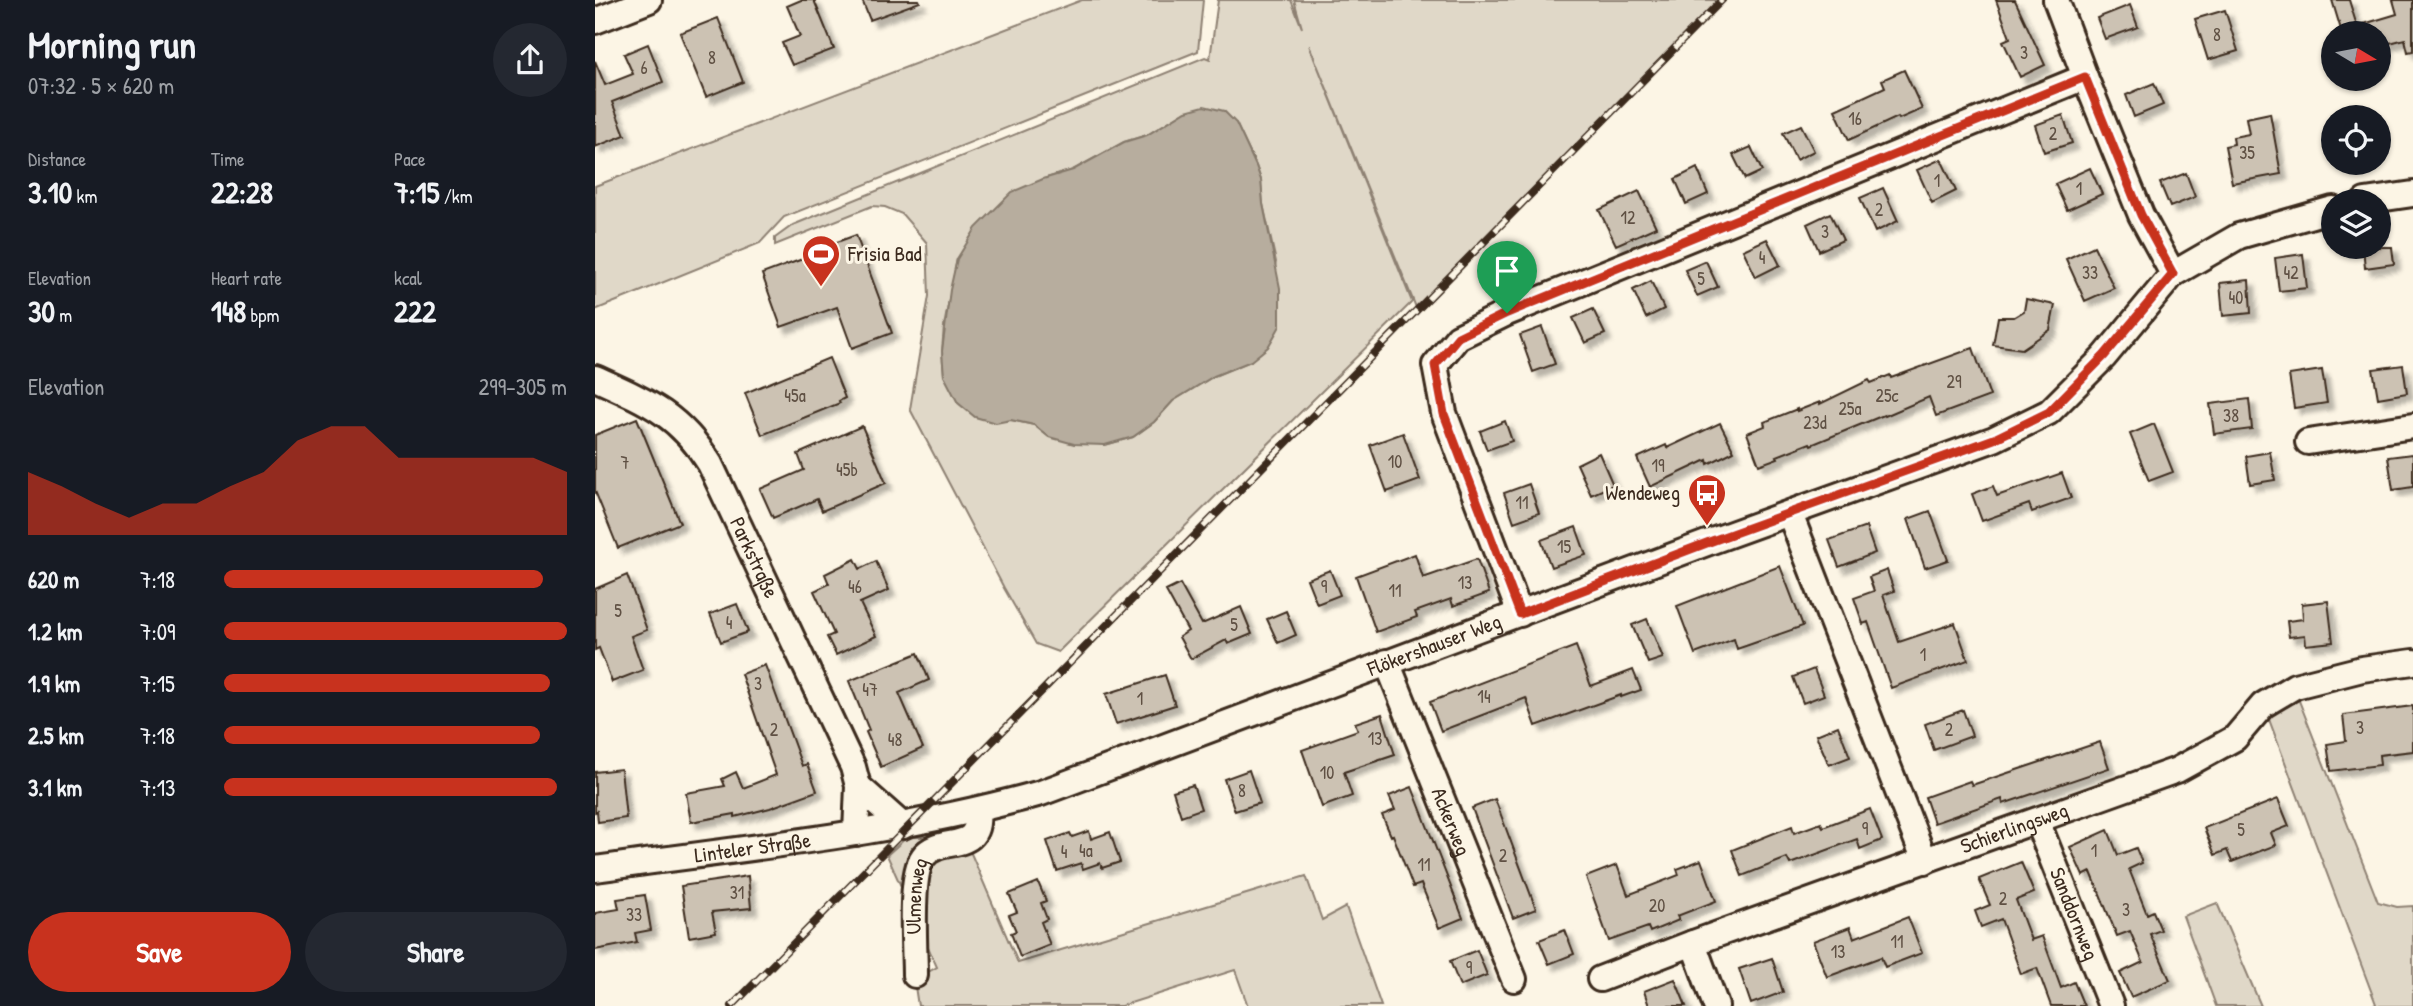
<!DOCTYPE html>
<html lang="en">
<head>
<meta charset="utf-8">
<style>
	body { margin:0; font-family:"Patrick Hand",sans-serif; background:#242831; color:#f1f3f6; height:100vh; display:flex; flex-direction:column; font-size:26px; white-space:nowrap }
	* { box-sizing:border-box; margin:0 }
	p { font-size:23px; color:#9ea1a6 }
	.icon { flex:none; width:38px; height:38px; fill:none; stroke:currentColor; stroke-width:2; stroke-linecap:round; stroke-linejoin:round }
	.map { position:relative; flex:1; overflow:hidden }
	.drawer { display:flex; flex-direction:column; background:#171b24; width:595px }
	.drawer>* { flex:none }
	.needle { width:46px; rotate:100deg }
	.buttons { position:absolute; left:1726px; top:21px; display:grid; gap:14px }
	.buttons a { display:grid; place-items:center; width:70px; height:70px; border-radius:50%; background:#171b24; box-shadow:0 2px 5px #0004; font-size:35px }
	.pin { position:absolute; display:grid; place-items:center; width:60px; height:60px; color:#fff; margin:-72px -30px; border-radius:50% 50% 50% 0; rotate:-45deg; box-shadow:0 0 7px #0007 }
	.pin .icon { rotate:45deg }
	.round { display:grid; place-items:center; flex:none; width:74px; height:74px; border-radius:37px; background:#242831 }
	.head { display:flex; align-items:center; justify-content:space-between; height:119px; padding:0 28px }
	h1 { font-size:38px; font-weight:700; line-height:52px }
	.stats { display:grid; grid-template-columns:repeat(3,1fr); gap:10px; height:119px; padding:7px 28px }
	.stats div { display:grid; align-content:center }
	.stats b { font-size:30px; font-weight:700 }
	.stats small { font-size:19px; font-weight:400 }
	.stats p { font-size:19px }
	.chart { height:196px; padding:14px 28px }
	.chart p { display:flex; justify-content:space-between }
	.chart svg { width:100%; height:126px; margin-top:7px; fill:#c8321e; opacity:.7 }
	.action { display:flex; gap:14px; margin-top:auto; padding:14px 28px }
	.action a { flex:1; height:80px; border-radius:42px; background:#c8321e; color:#fff; font-size:28px; font-weight:700; line-height:80px; text-align:center }
	.action a+a { background:#242831; color:#f1f3f6 }
	ul { padding:0 28px; list-style:none; font-size:23px }
	li { display:grid; grid-template-columns:112px 84px 1fr; align-items:center; height:52px }
	li i { height:18px; border-radius:9px; background:#c8321e }
	main { display:flex; flex:1; min-height:0 }
	.map>svg:first-child { display:block }
</style>
</head>
<body>
<main>
<section class="drawer">
<div class="head"><div><h1>Morning run</h1><p>07:32 · 5 × 620 m</p></div><a class="round"><svg class="icon" aria-label="share" viewBox="0 0 24 24"><path d="M12 15V3M7 8l5-5 5 5M5 13v7h14v-7"/></svg></a></div>
<div class="stats">
<div><p>Distance</p><b>3.10<small> km</small></b></div>
<div><p>Time</p><b>22:28</b></div>
<div><p>Pace</p><b>7:15<small> /km</small></b></div>
</div>
<div class="stats">
<div><p>Elevation</p><b>30<small> m</small></b></div>
<div><p>Heart rate</p><b>148<small> bpm</small></b></div>
<div><p>kcal</p><b>222</b></div>
</div>
<div class="chart"><p><span>Elevation</span>299–305 m</p>
<svg viewBox="0 0 160 44" preserveAspectRatio="none"><path d="M0 44V22L10 27L20 33L30 38L40 33L50 33L60 27L70 22L80 11L90 6L100 6L110 17L120 17L130 17L140 17L150 17L160 22V44z"/></svg>
</div>
<ul>
<li><b>620 m</b>7:18<i style="width:93%"></i></li>
<li><b>1.2 km</b>7:09<i style="width:100%"></i></li>
<li><b>1.9 km</b>7:15<i style="width:95%"></i></li>
<li><b>2.5 km</b>7:18<i style="width:92%"></i></li>
<li><b>3.1 km</b>7:13<i style="width:97%"></i></li>
</ul>
<div class="action"><a>Save</a><a>Share</a></div>
</section>
<div class="map">
<svg width="1818" height="1006" viewBox="0 0 1818 1006">
	<defs>
		<filter id="shadow"><feDropShadow dx="6" dy="6" stdDeviation="2" flood-color="#0004"/></filter>
	</defs>
	<rect width="100%" height="100%" fill="#fcf5e5"/>
	<filter id="ink" filterUnits="userSpaceOnUse"><feTurbulence type="fractalNoise" baseFrequency=".0143" numOctaves="2"/><feDisplacementMap in="SourceGraphic" scale="14" xChannelSelector="R" yChannelSelector="G"/><feConvolveMatrix kernelMatrix="1 2 1 2 8 2 1 2 1" color-interpolation-filters="sRGB"/></filter>
	<g filter="url(#ink)">
		<!-- green -->
		<path fill="#e0d8c8" stroke="#8e8173" stroke-width="2" fill-rule="evenodd" d="M487 0H608L603 51 189 217 165 243 0 310V186Z
			M623 0H696L707 28 699 0H1127L822 310 714 45 817 302 463 652 441 644 409 588 315 409 334 296 332 243 307 214 290 207 277 206 180 245V238L198 225 610 57 615 59ZM591 111 641 123 661 166 666 180 668 204 681 262 656 361 619 376 578 401 559 422 538 437 510 445 454 437 439 425 416 420 349 376 347 351 349 326 362 259 448 179 478 170 529 142 552 135Z
			M1701 693 1783 902 1802 907 1818 906V1006H1778L1781 1004 1672 714Z
			M312 837H369L423 963 711 876 727 920 751 907 786 1006H653L640 970 526 1006H323L319 980 342 967 292 855Z
			M1622 903 1666 1006H1621L1588 916Z"/>
		<!-- water -->
		<path fill="#b7ad9e" stroke="#85796b" stroke-width="2" d="M609 106 629 111 641 123 661 166 666 180 668 204 685 288V326L673 347 656 361 619 376 578 401 559 422 538 437 510 445 479 444 454 437 439 425 416 420 401 423 380 417 363 403 349 376 347 351 355 290 362 259 381 228 417 192 448 179 478 170 529 142 552 135 591 111Z"/>
		<!-- building -->
		<path fill="#ccc2b3" stroke="#3b2a1e" stroke-width="2" filter="url(#shadow)" d="M206 0H219L239 49 197 65 187 43 205 36 192 6Z
			M267 0H324L325 2 275 20Z
			M1401 0H1420L1450 65 1425 77 1408 41 1415 38Z
			M1737 0H1754L1762 26 1802 14 1798 0H1818V51L1813 52 1810 39 1791 44 1788 33H1747Z
			M1535 5 1543 27 1510 39 1502 18Z
			M1630 10 1643 51 1613 60 1600 19Z
			M123 18 148 82 111 97 85 33Z
			M53 44 68 82 17 102 30 135 0 147V61L10 85 38 74 29 54Z
			M1309 70 1327 109 1304 119 1303 117 1254 140 1240 110 1290 87 1287 80Z
			M1559 83 1568 105 1539 117 1531 95Z
			M1675 113 1686 174 1637 183 1630 146 1639 144 1638 137 1654 134 1651 118Z
			M1468 115 1477 143 1449 152 1440 125Z
			M1206 125 1219 151 1201 160 1188 133Z
			M1156 147 1167 171 1150 179 1138 155Z
			M1346 159 1361 191 1337 203 1322 170Z
			M1102 168 1113 194 1091 204 1080 179Z
			M1495 168 1507 194 1472 210 1460 184Z
			M1591 173 1600 197 1575 207 1565 183Z
			M1288 188 1303 221 1280 232 1265 198Z
			M1044 191 1061 227 1021 245 1004 210Z
			M1235 213 1248 240 1224 251 1212 224Z
			M261 235 297 333 257 348 242 307 186 327 167 274 221 254 220 250Z
			M1172 239 1185 265 1161 277 1148 250Z
			M1499 246 1519 288 1490 301 1471 259Z
			M1768 247H1797L1799 264 1770 268Z
			M1708 254 1712 288 1684 291 1680 258Z
			M1111 261 1123 287 1102 296 1090 270Z
			M1654 280 1656 313 1628 316 1625 283Z
			M1056 281 1069 309 1051 318 1038 290Z
			M1431 299 1460 305 1455 330 1427 349 1398 345 1403 317H1419L1429 311Z
			M998 309 1010 334 990 343 978 318Z
			M947 327 960 364 938 372 925 335Z
			M1378 348 1395 396 1341 416 1334 397 1290 416 1289 415 1216 445 1215 443 1182 456 1183 458 1164 465 1152 433 1170 426 1169 422 1202 409V411L1225 402V404L1274 380 1276 383 1295 375 1296 378Z
			M234 358 250 398 244 401 245 403 167 435 150 393Z
			M1808 365 1812 393 1783 398 1778 369Z
			M1727 370 1732 403 1699 408 1694 375Z
			M1654 399 1657 429 1619 434 1615 404Z
			M42 418 85 523 23 548 0 491V435Z
			M910 421 917 441 892 450 885 431Z
			M1125 423 1139 451 1113 464 1112 460 1055 487 1042 458 1071 445 1072 448Z
			M1559 424 1578 472 1554 481 1535 434Z
			M267 426 291 483 227 511 222 499 178 518 165 489 209 470 203 454Z
			M808 433 825 480 792 492 775 445Z
			M1675 452 1680 480 1655 484 1651 456Z
			M1004 453 1018 485 996 495 982 464Z
			M1818 454V487L1798 490 1793 457Z
			M1467 473 1476 498 1437 512 1434 504 1387 521 1377 494 1398 486 1402 496Z
			M934 484 944 513 919 522 909 493Z
			M1335 511 1353 560 1330 568 1313 519Z
			M981 527 991 555 956 567 946 540Z
			M1271 527 1280 553 1244 567 1234 540Z
			M820 554 828 578 882 559 894 593 858 606 856 599 820 612 822 617 781 632 761 576Z
			M260 559 265 569 281 561 294 590 265 603 281 636 241 655 232 637 239 634 219 591 234 584 230 574Z
			M1185 566 1208 626 1142 649 1139 639 1100 654 1082 606Z
			M735 570 745 595 722 604 712 579Z
			M1292 570 1299 591 1288 595 1304 642 1360 623 1373 660 1296 688 1273 622 1268 624 1259 598 1279 591 1274 577Z
			M32 575 52 630 36 636 48 670 17 682 4 648 0 650V589Z
			M585 584 607 624 646 607 657 634 633 644 631 640 596 659 584 637 593 631 571 591Z
			M1733 601 1738 642 1711 645 1710 635 1694 637 1692 621 1708 619 1707 604Z
			M142 604 153 632 126 642 115 614Z
			M691 611 701 635 683 643 672 619Z
			M1052 619 1068 658 1053 663 1037 625Z
			M981 646 996 686 1038 670 1046 690 1026 697V695L941 726 931 698 846 731 835 702Z
			M323 653 334 680 304 693 328 748 286 767 271 732 274 730 254 681Z
			M170 665 207 766 212 764 222 791 175 808 140 817V814L96 822 91 793 130 786 127 779 141 772 148 788 181 775 146 674Z
			M1219 669 1229 695 1208 703 1198 677Z
			M570 675 580 705 521 724 511 694Z
			M1818 706V751L1784 755 1785 765 1736 771 1732 744 1751 741 1748 715Z
			M1368 710 1377 736 1339 750 1330 724Z
			M787 714 800 755 749 772 757 796 727 807 707 750 763 730 760 723Z
			M1243 726 1255 757 1234 765 1221 735Z
			M1505 742 1514 768 1408 804 1407 799 1339 823 1330 797 1375 781 1377 785Z
			M26 769 31 818 3 822 2 811 0 812V772Z
			M654 770 665 803 640 811 629 779Z
			M598 785 606 809 586 816 578 791Z
			M817 787 868 918 844 928 826 884 818 887 798 835 796 836 787 815 800 810 794 796Z
			M900 799 941 909 918 918 877 808Z
			M1683 799 1694 826 1676 833 1681 845 1637 862 1632 850 1620 855 1609 828Z
			M1275 809 1287 840 1265 849 1262 839 1195 864 1192 858 1147 876 1137 850 1197 826 1199 833 1226 823 1228 827Z
			M1513 830 1523 855 1541 848 1547 863 1534 869 1552 914 1558 911 1566 930 1555 934 1575 980 1536 997 1525 973 1548 962 1535 931 1522 936 1496 872 1488 876 1475 847Z
			M494 831 496 839 515 832 525 862 507 868 505 863 488 869 486 863 462 871 452 841 475 833 477 837Z
			M1106 860 1121 901 1082 916 1084 920 1055 932 1053 927 1014 941 991 877 1022 865 1033 895 1084 875 1082 869Z
			M1426 862 1439 893 1421 900 1436 940 1447 936 1466 988 1479 982 1489 1006H1456L1442 968 1426 974 1406 919 1386 927 1380 911 1395 905 1384 879Z
			M153 876 156 908 117 912 121 932 94 937 86 886Z
			M443 882 451 901 446 903 452 919 446 922 455 945 425 957 416 933 421 931 414 915 422 912 414 894Z
			M50 895 56 930 40 933 42 942 0 950V913L24 909 22 899Z
			M1313 917 1327 953 1290 967 1286 957 1232 977 1218 941 1255 927 1259 938Z
			M970 930 979 954 954 964 944 940Z
			M882 950 892 975 865 986 855 961Z
			M1177 958 1188 992 1156 1004 1144 969Z
			M1080 979 1091 1006H1054L1049 991Z"/>
		<g fill="none" stroke-linecap="round" stroke-linejoin="round">
			<defs>
				<g id="minor">
					<path d="M1461 0 1490 77 1546 215 1578 274"/>
					<path d="M0 21 54 0"/>
					<path d="M1770 201 1818 194"/>
					<path id="s1" d="M0 378C51 401 84 414 115 464L258 767 263 786 261 833"/>
					<path d="M1713 442 1818 426"/>
					<path d="M1195 514 1330 861"/>
					<path d="M925 614 849 413 840 365 863 337 912 313 1490 77"/>
					<path id="s2" d="M792 662 919 979"/>
					<path d="M263 786 308 826"/>
					<path id="s3" d="M1442 821 1516 1006"/>
					<path id="s4" d="M0 869C149 848 301 834 446 793L1117 541 1399 439 1454 412 1509 357 1578 274 1644 236 1738 209"/>
					<path d="M1098 943 1121 1006"/>
					<path id="s5" d="M320 975C320 949 314 876 328 857 345 834 387 856 382 811"/>
					<path id="s6" d="M1005 979 1098 943 1582 770 1640 738 1668 705 1700 686 1767 669 1818 662"/>
				</g>
			</defs>
			<!-- minor casing -->
			<use href="#minor" stroke="#3b2a1e" stroke-width="30"/>
			<!-- minor -->
			<use href="#minor" stroke="#fcf5e5" stroke-width="24"/>
			<defs>
				<path id="rail" d="M137 1006 1127 0"/>
			</defs>
			<!-- rail casing -->
			<use href="#rail" stroke="#3b2a1e" stroke-width="8"/>
			<!-- rail -->
			<use href="#rail" stroke="#fcf5e5" stroke-width="5" stroke-dasharray="16" stroke-linecap="butt"/>
		</g>
	</g>
	<g fill="none" stroke-linecap="round" stroke-linejoin="round" filter="url(#ink)">
		<defs>
			<path id="route" d="M1490 77 1546 215 1578 274 1509 356 1454 412 1399 439 1117 541 925 614 849 414 840 365 863 337 912 313Z"/>
		</defs>
		<!-- route casing -->
		<use href="#route" stroke="#fff" stroke-width="14"/>
		<!-- route -->
		<use href="#route" stroke="#c8321e" stroke-width="9"/>
	</g>
	<!-- icons -->
	<defs>
		<symbol id="stadium-pin" viewBox="-11 -11 22 30"><path d="M0 17L-7.5 6A9.5 9.5 0 1 1 7.5 6Z" fill="#c8321e" stroke="#fcf5e5"/><path d="M0-5a6.5 5 0 1 0 0 10a6.5 5 0 1 0 0-10ZM-3.5-1.8h7v3.6h-7Z" fill="#fff"/></symbol>
		<symbol id="bus-pin" viewBox="-11 -11 22 30"><path d="M0 17L-7.5 6A9.5 9.5 0 1 1 7.5 6Z" fill="#c8321e" stroke="#fcf5e5"/><path d="M-5-6H5V4H4V6H2V4H-2V6H-4V4H-5ZM-3.5-4V0h7V-4ZM-3.5 1.2v1.5H-2V1.2ZM2 1.2v1.5H3.5V1.2Z" fill="#fff"/></symbol>
	</defs>
	<g fill-rule="evenodd">
		<use href="#stadium-pin" x="204" y="232" width="44" height="60"/>
		<use href="#bus-pin" x="1090" y="471" width="44" height="60"/>
	</g>
	<g text-anchor="middle" stroke-width="6" stroke-linejoin="round" paint-order="stroke">
		<!-- number labels -->
		<g font-size="18" fill="#5f5043">
			<text x="1622" y="41">8</text>
			<text x="1429" y="59">3</text>
			<text x="117" y="64">8</text>
			<text x="49" y="74">6</text>
			<text x="1260" y="125">16</text>
			<text x="1458" y="140">2</text>
			<text x="1652" y="159">35</text>
			<text x="1342" y="187">1</text>
			<text x="1484" y="195">1</text>
			<text x="1284" y="216">2</text>
			<text x="1033" y="224">12</text>
			<text x="1230" y="238">3</text>
			<text x="1167" y="264">4</text>
			<text x="1495" y="279">33</text>
			<text x="1696" y="279">42</text>
			<text x="1106" y="285">5</text>
			<text x="1641" y="304">40</text>
			<text x="1359" y="388">29</text>
			<text x="200" y="402">45a</text>
			<text x="1292" y="402">25c</text>
			<text x="1255" y="415">25a</text>
			<text x="1636" y="422">38</text>
			<text x="1220" y="429">23d</text>
			<text x="800" y="468">10</text>
			<text x="30" y="469">7</text>
			<text x="1063" y="472">19</text>
			<text x="252" y="476">45b</text>
			<text x="927" y="509">11</text>
			<text x="969" y="553">15</text>
			<text x="870" y="589">13</text>
			<text x="260" y="593">46</text>
			<text x="729" y="593">9</text>
			<text x="800" y="597">11</text>
			<text x="23" y="617">5</text>
			<text x="134" y="629">4</text>
			<text x="639" y="631">5</text>
			<text x="1328" y="661">1</text>
			<text x="163" y="690">3</text>
			<text x="275" y="696">47</text>
			<text x="889" y="703">14</text>
			<text x="545" y="705">1</text>
			<text x="1765" y="734">3</text>
			<text x="179" y="736">2</text>
			<text x="1354" y="736">2</text>
			<text x="780" y="745">13</text>
			<text x="300" y="746">48</text>
			<text x="732" y="779">10</text>
			<text x="647" y="797">8</text>
			<text x="1270" y="835">9</text>
			<text x="1646" y="836">5</text>
			<text x="491" y="857">4a</text>
			<text x="1499" y="857">1</text>
			<text x="469" y="858">4</text>
			<text x="908" y="862">2</text>
			<text x="829" y="871">11</text>
			<text x="142" y="899">31</text>
			<text x="1408" y="905">2</text>
			<text x="1062" y="912">20</text>
			<text x="1531" y="916">3</text>
			<text x="39" y="921">33</text>
			<text x="1302" y="948">11</text>
			<text x="1243" y="958">13</text>
			<text x="874" y="974">9</text>
		</g>
		<!-- poi labels -->
		<g font-size="21" fill="#3b2a1e" stroke="#fcf5e5" text-anchor="start">
			<text x="253" y="261">Frisia Bad</text>
			<text x="1085" y="500" text-anchor="end">Wendeweg</text>
		</g>
		<!-- street labels -->
		<g font-size="21" fill="#3b2a1e" stroke="#fcf5e5">
			<text dy="7" stroke="none"><textPath href="#s1" startOffset="250">Parkstraße</textPath></text>
			<text dy="7" stroke="none"><textPath href="#s4" startOffset="873">Flökershauser Weg</textPath></text>
			<text dy="7" stroke="none"><textPath href="#s2" startOffset="172">Ackerweg</textPath></text>
			<text dy="7" stroke="none"><textPath href="#s6" startOffset="441">Schierlingsweg</textPath></text>
			<text dy="7" stroke="none"><textPath href="#s4" startOffset="159">Linteler Straße</textPath></text>
			<text dy="7" stroke="none"><textPath href="#s5" startOffset="79">Ulmenweg</textPath></text>
			<text dy="7" stroke="none"><textPath href="#s3" startOffset="100">Sanddornweg</textPath></text>
		</g>
	</g>
</svg>
<div class="buttons">
<a><svg class="needle" viewBox="-14 -14 28 28"><path d="M0-13l5 13h-10z" fill="#e53935"/><path d="M0 13l5-13h-10z" fill="#9ea1a6"/></svg></a>
<a><svg class="icon" aria-label="locate" viewBox="0 0 24 24"><circle cx="12" cy="12" r="6"/><path d="M12 2v4M12 18v4M2 12h4M18 12h4"/></svg></a>
<a><svg class="icon" aria-label="layers" viewBox="0 0 24 24"><path d="M12 4l9 5-9 5-9-5zM3 14l9 5 9-5"/></svg></a>
</div>
<div class="pin" style="left:912px;top:313px;background:#1e9e55"><svg class="icon" aria-label="arrive" viewBox="0 0 24 24"><path d="M6 21V4h12l-3 4 3 4H6"/></svg></div>
</div>
</main>
</body>
</html>
